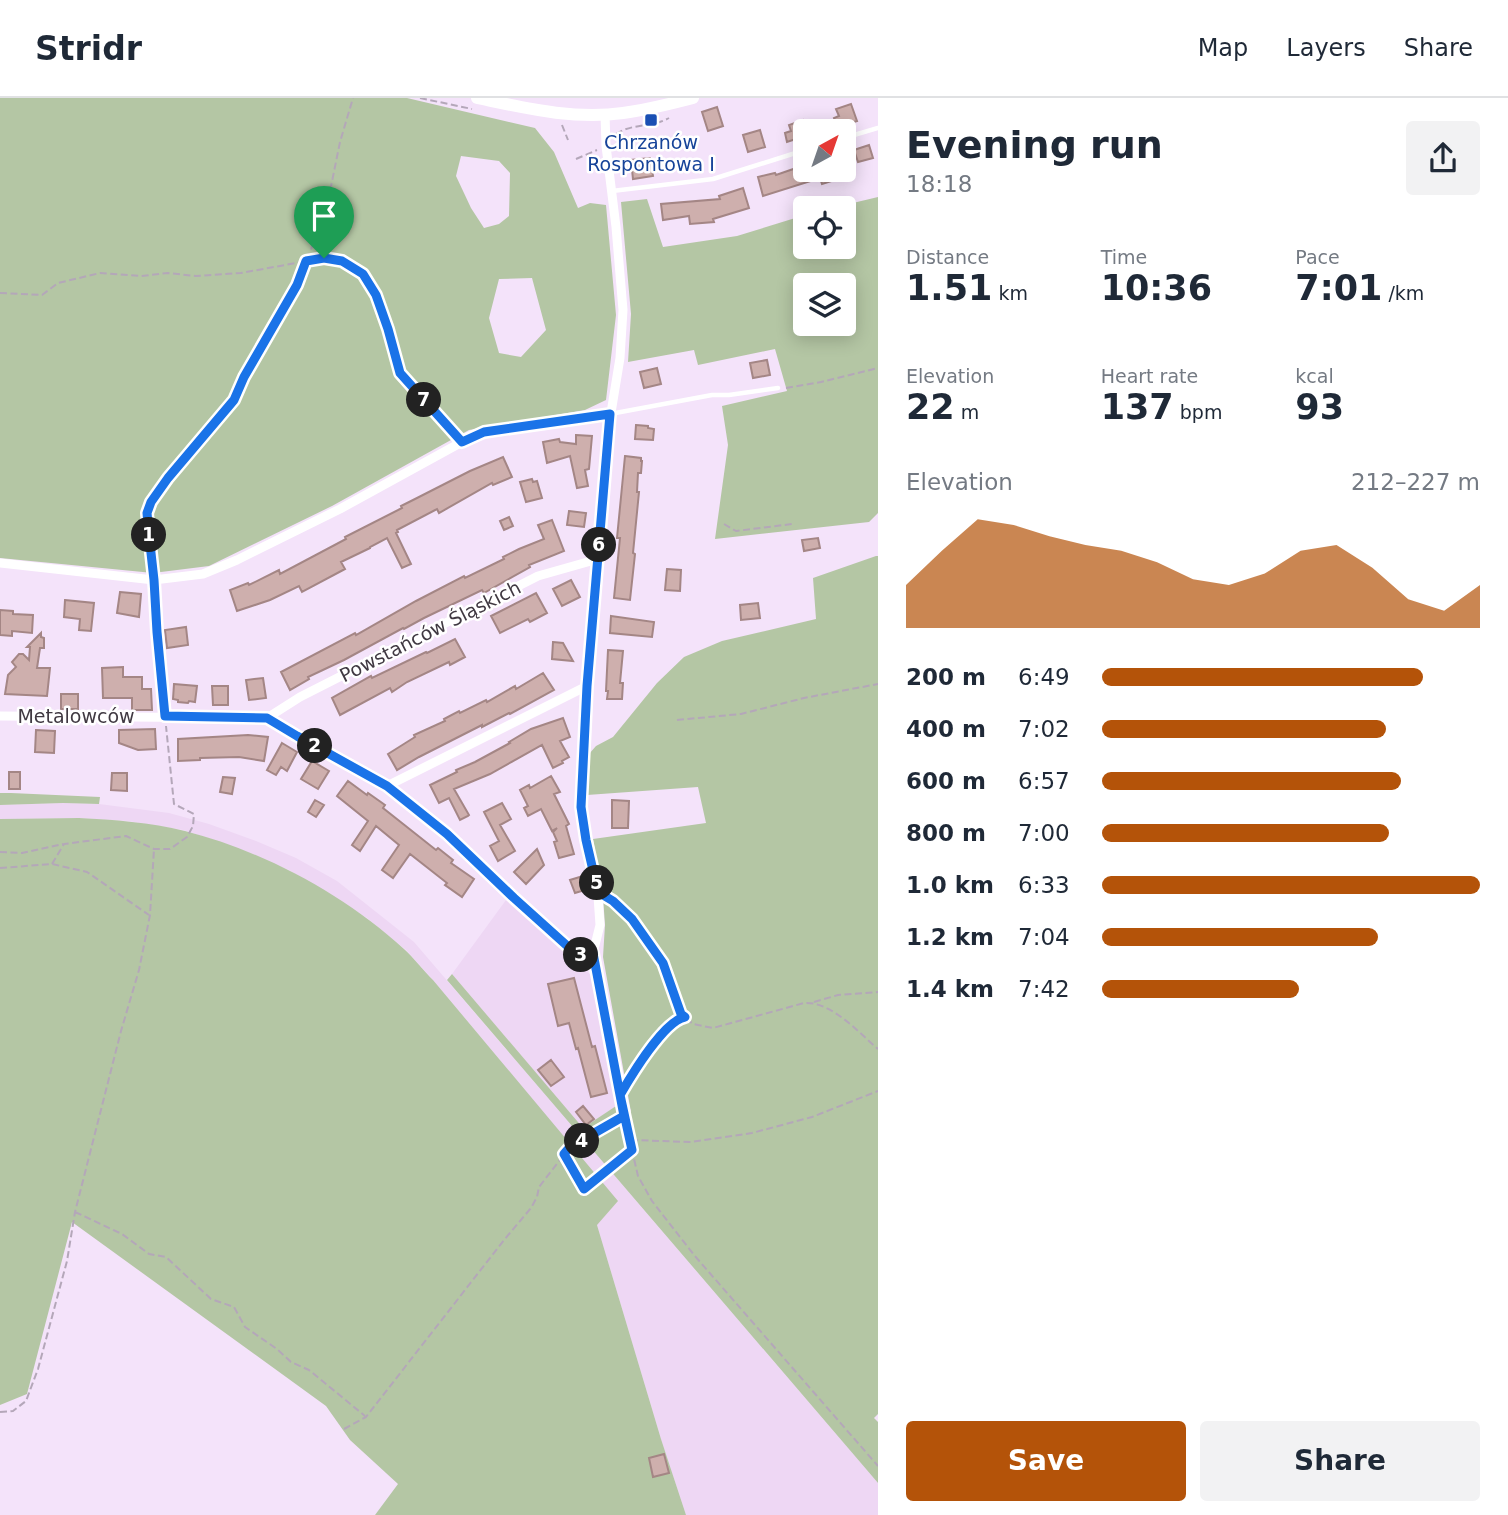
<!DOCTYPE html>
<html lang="en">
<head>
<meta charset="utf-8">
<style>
	body { margin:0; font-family:"DejaVu Sans",sans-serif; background:#f2f2f3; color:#1f2937; height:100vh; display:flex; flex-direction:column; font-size:26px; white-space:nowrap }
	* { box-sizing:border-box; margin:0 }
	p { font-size:23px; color:#747a83 }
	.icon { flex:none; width:38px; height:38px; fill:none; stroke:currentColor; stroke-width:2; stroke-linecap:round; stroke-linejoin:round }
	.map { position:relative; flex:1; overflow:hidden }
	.details { display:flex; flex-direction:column; background:#fff; width:630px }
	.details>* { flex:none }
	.needle { width:46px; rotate:40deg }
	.tools { position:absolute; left:793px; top:21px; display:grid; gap:14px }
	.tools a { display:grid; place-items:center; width:63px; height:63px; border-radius:7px; background:#fff; box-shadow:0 4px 18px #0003; font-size:35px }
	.pin { position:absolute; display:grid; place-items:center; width:60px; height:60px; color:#fff; margin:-72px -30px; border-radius:50% 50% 50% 0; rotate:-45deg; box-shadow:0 0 7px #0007 }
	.pin .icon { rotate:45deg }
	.km { position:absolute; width:35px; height:35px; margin:-18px; border-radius:50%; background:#222; color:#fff; font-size:19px; line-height:35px; text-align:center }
	.round { display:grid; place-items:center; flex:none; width:74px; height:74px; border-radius:7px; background:#f2f2f3 }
	.head { display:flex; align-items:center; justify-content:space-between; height:119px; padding:0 28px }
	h1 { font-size:38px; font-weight:600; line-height:52px }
	.figures { display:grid; grid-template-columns:repeat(3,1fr); gap:10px; height:119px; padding:7px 28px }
	.figures div { display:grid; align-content:center }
	.figures b { font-size:35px; font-weight:600 }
	.figures small { font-size:19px; font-weight:400 }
	.figures p { font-size:19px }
	.chart { height:196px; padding:14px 28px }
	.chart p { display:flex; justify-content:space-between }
	.chart svg { width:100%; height:126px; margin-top:7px; fill:#b45309; opacity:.7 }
	.button { display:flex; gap:14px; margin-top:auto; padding:14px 28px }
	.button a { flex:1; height:80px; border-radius:7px; background:#b45309; color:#fff; font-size:28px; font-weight:600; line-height:80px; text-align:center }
	.button a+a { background:#f2f2f3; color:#1f2937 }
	ul { padding:0 28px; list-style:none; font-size:23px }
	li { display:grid; grid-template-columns:112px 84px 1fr; align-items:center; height:52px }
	li i { height:18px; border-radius:9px; background:#b45309 }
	header { display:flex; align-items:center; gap:42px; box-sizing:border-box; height:98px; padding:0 35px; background:#fff; border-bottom:2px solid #e0e1e3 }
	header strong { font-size:33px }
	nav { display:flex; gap:38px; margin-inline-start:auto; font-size:24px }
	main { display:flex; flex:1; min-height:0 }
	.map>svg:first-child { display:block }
</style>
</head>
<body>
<header>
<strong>Stridr</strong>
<nav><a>Map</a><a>Layers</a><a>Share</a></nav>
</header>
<main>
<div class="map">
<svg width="878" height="1417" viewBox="0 0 878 1417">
	<rect width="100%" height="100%" fill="#f4e3fa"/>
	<!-- built -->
	<path fill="#eed7f4" d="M63 705 99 706 169 715 209 726 256 743 296 760 337 783 414 844 878 1385V1417H686L661 1341 597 1127 500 962 433 882 406 852 367 820 289 772 214 742 183 732 128 723 79 720 0 721V707Z
		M506 802 592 878 616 1008 583 1031 452 876Z"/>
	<!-- green -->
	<path fill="#b4c6a4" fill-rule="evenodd" d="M0 0H407L535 30 554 54 578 110 590 105 606 107 616 217 606 302 585 312 469 332 332 408 209 468 153 475 0 460ZM461 58 499 63 510 75 509 118 499 126 484 130 471 110 456 78ZM532 180 546 232 521 259 499 255 489 220 499 181Z
		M878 99V415L869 424 715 441 728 347 722 308 787 293 775 251 698 267 694 252 628 264 631 216 621 104 647 101 663 149 737 138 805 117V149H844V110H832ZM805 187H844V226H805Z
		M876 458H878V1316L874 1320 878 1324V1385L447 882 452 876 583 1030 616 1008 631 1014 603 859 605 827 603 799 593 741 706 725 698 689 587 697 589 656 596 648 613 639 657 585 684 559 722 543 816 521 813 480Z
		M0 695H11L100 699 99 706 63 705 0 707Z
		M79 720C114 722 150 724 185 733 263 753 344 796 404 851 414 860 423 872 433 882L618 1103 597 1127 661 1341 686 1417H375L398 1386 350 1342 326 1308 72 1124 27 1296 0 1307V721Z"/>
	<!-- building -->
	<path fill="#ceafad" stroke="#a48685" stroke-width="2" d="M851 6 857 23 837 29 834 20 839 18 836 11Z
		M717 9 723 28 708 33 702 14Z
		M803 22 805 29V38L787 44 785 35 791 33 789 27Z
		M760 32 765 49 748 54 743 37Z
		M869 47 873 60 858 64 854 52Z
		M650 60 653 78 633 81 631 62Z
		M805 67V72H842L844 79 822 86 820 80 763 98 758 79 775 75 776 77Z
		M743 90 749 110 713 121 714 124 690 126 689 118 663 122 661 106 720 101 719 98Z
		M767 262 770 277 753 280 750 265Z
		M657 270 661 286 644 290 640 274Z
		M636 327 648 328V330L654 331 653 342 635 341Z
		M576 337 592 338 589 371 585 372 588 388 577 390 570 358 547 365 543 344 559 341 560 344 576 346Z
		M625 358 641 360V363H642L641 375H638L637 394H639L633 455 635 456 630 502 614 500 620 440H617Z
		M503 359 512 379 493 387 492 385 439 415 437 411 397 432 398 434 396 435 411 466 402 470 387 440 370 449V450L341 464 345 471 302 494 299 488 270 502 237 513 230 492 248 485 249 487 279 472 280 476 346 441 345 439 402 410 401 408 417 400 470 373Z
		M532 381 533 384 537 383 542 400 526 404 520 384Z
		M569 413 586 415 584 429 567 427Z
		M509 419 513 428 504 432 500 423Z
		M552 422 564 453 529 467 530 469 484 495 482 492 424 520 404 531 403 530 344 562 308 579 309 581 290 592 281 574 355 535 356 537 416 503 464 478 465 480 504 461 503 459 519 451 544 441 538 427Z
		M818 440 820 450 804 453 802 442Z
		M667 471 681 472 680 493 665 492Z
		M571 482 580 499 562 508 553 491Z
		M120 494 141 496 139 519 117 515Z
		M536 495 547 515 530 524 528 521 500 535 491 518Z
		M65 502 94 505 91 533 79 532 80 521 64 519Z
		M758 505 760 520 741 522 740 507Z
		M0 512 13 513V516L33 517 32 535 12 533V538L0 537Z
		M611 518 654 524 652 539 610 535Z
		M186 529 188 547 167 550 165 532Z
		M41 535V539L44 540V550H40L37 570H50L47 598 5 596 8 577 16 569 12 564 19 556H23L29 562 30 549H27Z
		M455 541 465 559 450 567 449 564 407 584 392 594 390 590 340 617 332 600 371 578 372 580 426 554 427 555Z
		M553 544 563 545 573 563 552 561Z
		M608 552 623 553 620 585H623L622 601H607L608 593H606Z
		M123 569V579H142V591H151L152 612H132V600H103L102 570Z
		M543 575 554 592 510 616 509 615 482 629V627L419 659 397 672 388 656 415 639 414 637 445 623 444 621 459 613 460 615 486 602 487 604 515 588 516 591Z
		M263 580 266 600 249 602 246 582Z
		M174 586 197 588 195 604 189 603 188 605 178 604V602L173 601Z
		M212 588H228V607H213Z
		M61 596H78V611H61Z
		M563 620 570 639 560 643 569 659 562 663 563 665 553 670 542 647 490 676 454 691 469 717 468 718 460 722 449 700 439 705 430 687 457 674 456 672 475 664 510 645 509 644 531 631Z
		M155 631 156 651 138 652 119 645V632Z
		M36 632 55 633 54 655 35 654Z
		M248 637 268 639 264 663 239 659 200 660V662L178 663V641Z
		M282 645 297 654 287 673 281 669 276 677 267 672Z
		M312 663 329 673 318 691 301 681Z
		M9 674H20V691H9Z
		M112 675H127V693L111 692Z
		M551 678 560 694 554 696 569 726 566 728 574 756 559 760 554 744 557 743 553 734 557 730 552 733 541 711 528 718 524 710 528 708 520 692 529 687 530 690Z
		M223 679 235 680 232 696 220 694Z
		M348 683 367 697 368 695 385 707 383 710 436 752 438 750 453 762 451 765 474 781 462 799 445 787 447 785 410 756 393 780 382 772 399 747 376 728 360 753 352 747 368 723 337 698Z
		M315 702 324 707 316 719 308 714Z
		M612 702 629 703 628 730H612Z
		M502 705 511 721 500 727 515 753 498 763 490 748 499 743 484 714Z
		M537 751 544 767 526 786 514 774Z
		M583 778 588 791 575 795 570 782Z
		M574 880 592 949 595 948 607 995 591 999 578 950 576 951 569 925 558 928 548 886Z
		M551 962 564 979 551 988 538 972Z
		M583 1008 594 1021 586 1027 576 1014Z
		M664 1356 669 1375 653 1379 649 1360Z"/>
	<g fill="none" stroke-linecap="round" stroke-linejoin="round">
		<!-- path -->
		<path stroke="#b4a7b9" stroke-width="2" stroke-dasharray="7 3.5" stroke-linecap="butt" d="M420 0 472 11
			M562 27 568 42
			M616 36C632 25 651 30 669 20
			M576 61 597 52
			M0 195 42 197 58 185 100 175 141 178 168 175 196 178 241 175 324 160 342 163 363 176 376 197 388 231 400 275 454 336
			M786 290 821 284 878 270
			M724 426 736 433 792 426
			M152 470 147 415 151 404 168 380 234 301 244 279 297 187 326 113 340 44 353 0
			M677 622 741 616 804 600 878 586
			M0 754 22 755 63 746
			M52 766 64 746 126 738 154 751H170L187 739 193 728 194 716 174 706 166 628
			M0 770 52 766 87 774 149 817
			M608 800 613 802 632 821 663 865 681 916 693 926 713 930 804 905C831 903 858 934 878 951
			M595 866 624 1018 638 1078 652 1103 694 1157 878 1368
			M814 904 838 897 878 894
			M622 994C632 977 665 923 684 920
			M631 1042 690 1044 752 1035 812 1019 878 993
			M564 1057 584 1091 631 1052
			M75 1114 122 1136 149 1156 166 1159 211 1201 234 1209 245 1229 277 1251 291 1264 309 1272 365 1318
			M0 1314 13 1313 26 1303 38 1271 67 1163 75 1114 121 933 139 872 150 817 154 751
			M344 1331 366 1319 504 1142 531 1110 537 1099 539 1089 570 1049 623 1018"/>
		<!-- service -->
		<path stroke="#fff" stroke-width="4.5" d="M844 40 878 30
			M612 93 713 81 805 52
			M610 316 712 297H729L778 290"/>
		<!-- minor -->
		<path stroke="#fff" stroke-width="9" d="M0 465 154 482 203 476 237 462 340 411 462 344 484 334 610 316
			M154 482 157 534 165 618
			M0 618 267 620 297 638 387 688 447 735 514 800 574 854 586 860 593 855 600 827 597 784 586 742 581 709 587 588 608 333 620 260 623 212 616 129 606 48 605 16
			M267 620 300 599 538 478 598 461
			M387 688 587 588"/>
		<!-- tertiary -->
		<path stroke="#fff" stroke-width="12" d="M477 0C525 10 574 22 623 15 646 12 670 6 693 0"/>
	</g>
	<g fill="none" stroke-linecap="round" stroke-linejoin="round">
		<defs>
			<path id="route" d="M324 160 306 163 297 187 244 279 234 302 168 380 151 404 147 415 149 437 154 482 157 534 165 618 267 620 297 638 387 688 447 736 514 800 574 854 586 860 593 855 620 997 632 1052 584 1091 564 1056 570 1049 624 1018 620 997C631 978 664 923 685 919L681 916 663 865 632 821 613 803 598 794 586 742 581 709 587 588 610 316 484 334 462 344 400 275 388 231 376 197 363 176 342 163 324 160"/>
		</defs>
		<!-- route casing -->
		<use href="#route" stroke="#fff" stroke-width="14"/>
		<!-- route -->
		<use href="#route" stroke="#1a73e8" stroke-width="9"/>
	</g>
	<!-- markers -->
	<rect fill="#1a4fb4" stroke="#fff" stroke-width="2.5" x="644" y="15" width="14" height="14" rx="3.5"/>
	<g text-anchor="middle" stroke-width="5" stroke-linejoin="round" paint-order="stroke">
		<!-- transit labels -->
		<g font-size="19" fill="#164399" stroke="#fff">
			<text x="651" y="51">Chrzanów<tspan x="651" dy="22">Rospontowa I</tspan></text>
		</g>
		<!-- street labels -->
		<g font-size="19" fill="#403942" stroke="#fff">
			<text transform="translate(430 533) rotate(-27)" y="7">Powstańców Śląskich</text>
			<text x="76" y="625">Metalowców</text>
		</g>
	</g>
</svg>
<div class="tools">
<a><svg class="needle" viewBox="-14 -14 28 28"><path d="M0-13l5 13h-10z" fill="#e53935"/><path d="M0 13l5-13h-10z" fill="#747a83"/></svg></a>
<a><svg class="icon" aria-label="locate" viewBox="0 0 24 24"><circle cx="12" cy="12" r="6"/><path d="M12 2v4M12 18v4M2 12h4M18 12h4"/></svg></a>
<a><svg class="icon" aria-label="layers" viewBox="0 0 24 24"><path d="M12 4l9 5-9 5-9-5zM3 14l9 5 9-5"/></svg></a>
</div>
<div class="pin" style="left:324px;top:160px;background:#1e9e55"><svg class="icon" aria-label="arrive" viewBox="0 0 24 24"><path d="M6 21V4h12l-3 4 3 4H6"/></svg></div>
<b class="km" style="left:149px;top:437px">1</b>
<b class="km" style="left:315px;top:648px">2</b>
<b class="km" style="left:581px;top:857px">3</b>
<b class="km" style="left:582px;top:1043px">4</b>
<b class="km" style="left:597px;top:785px">5</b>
<b class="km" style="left:599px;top:447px">6</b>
<b class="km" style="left:424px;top:302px">7</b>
</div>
<section class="details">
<div class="head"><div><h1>Evening run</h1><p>18:18</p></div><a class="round"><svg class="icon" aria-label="share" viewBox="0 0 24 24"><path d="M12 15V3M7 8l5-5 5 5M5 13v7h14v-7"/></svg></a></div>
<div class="figures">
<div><p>Distance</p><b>1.51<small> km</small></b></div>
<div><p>Time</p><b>10:36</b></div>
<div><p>Pace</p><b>7:01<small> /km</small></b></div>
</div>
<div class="figures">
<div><p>Elevation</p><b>22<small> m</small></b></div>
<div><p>Heart rate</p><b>137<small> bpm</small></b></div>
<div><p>kcal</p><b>93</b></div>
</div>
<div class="chart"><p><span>Elevation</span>212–227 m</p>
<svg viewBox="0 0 160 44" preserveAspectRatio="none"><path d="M0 44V29L10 17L20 6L30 8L40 12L50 15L60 17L70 21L80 27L90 29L100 25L110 17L120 15L130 23L140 34L150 38L160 29V44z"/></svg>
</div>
<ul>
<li><b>200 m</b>6:49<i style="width:85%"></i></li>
<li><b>400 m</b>7:02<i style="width:75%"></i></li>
<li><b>600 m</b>6:57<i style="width:79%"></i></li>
<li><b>800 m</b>7:00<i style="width:76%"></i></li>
<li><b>1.0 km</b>6:33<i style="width:100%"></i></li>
<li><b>1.2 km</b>7:04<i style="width:73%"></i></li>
<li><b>1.4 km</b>7:42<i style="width:52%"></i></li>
</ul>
<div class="button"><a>Save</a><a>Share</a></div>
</section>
</main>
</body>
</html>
